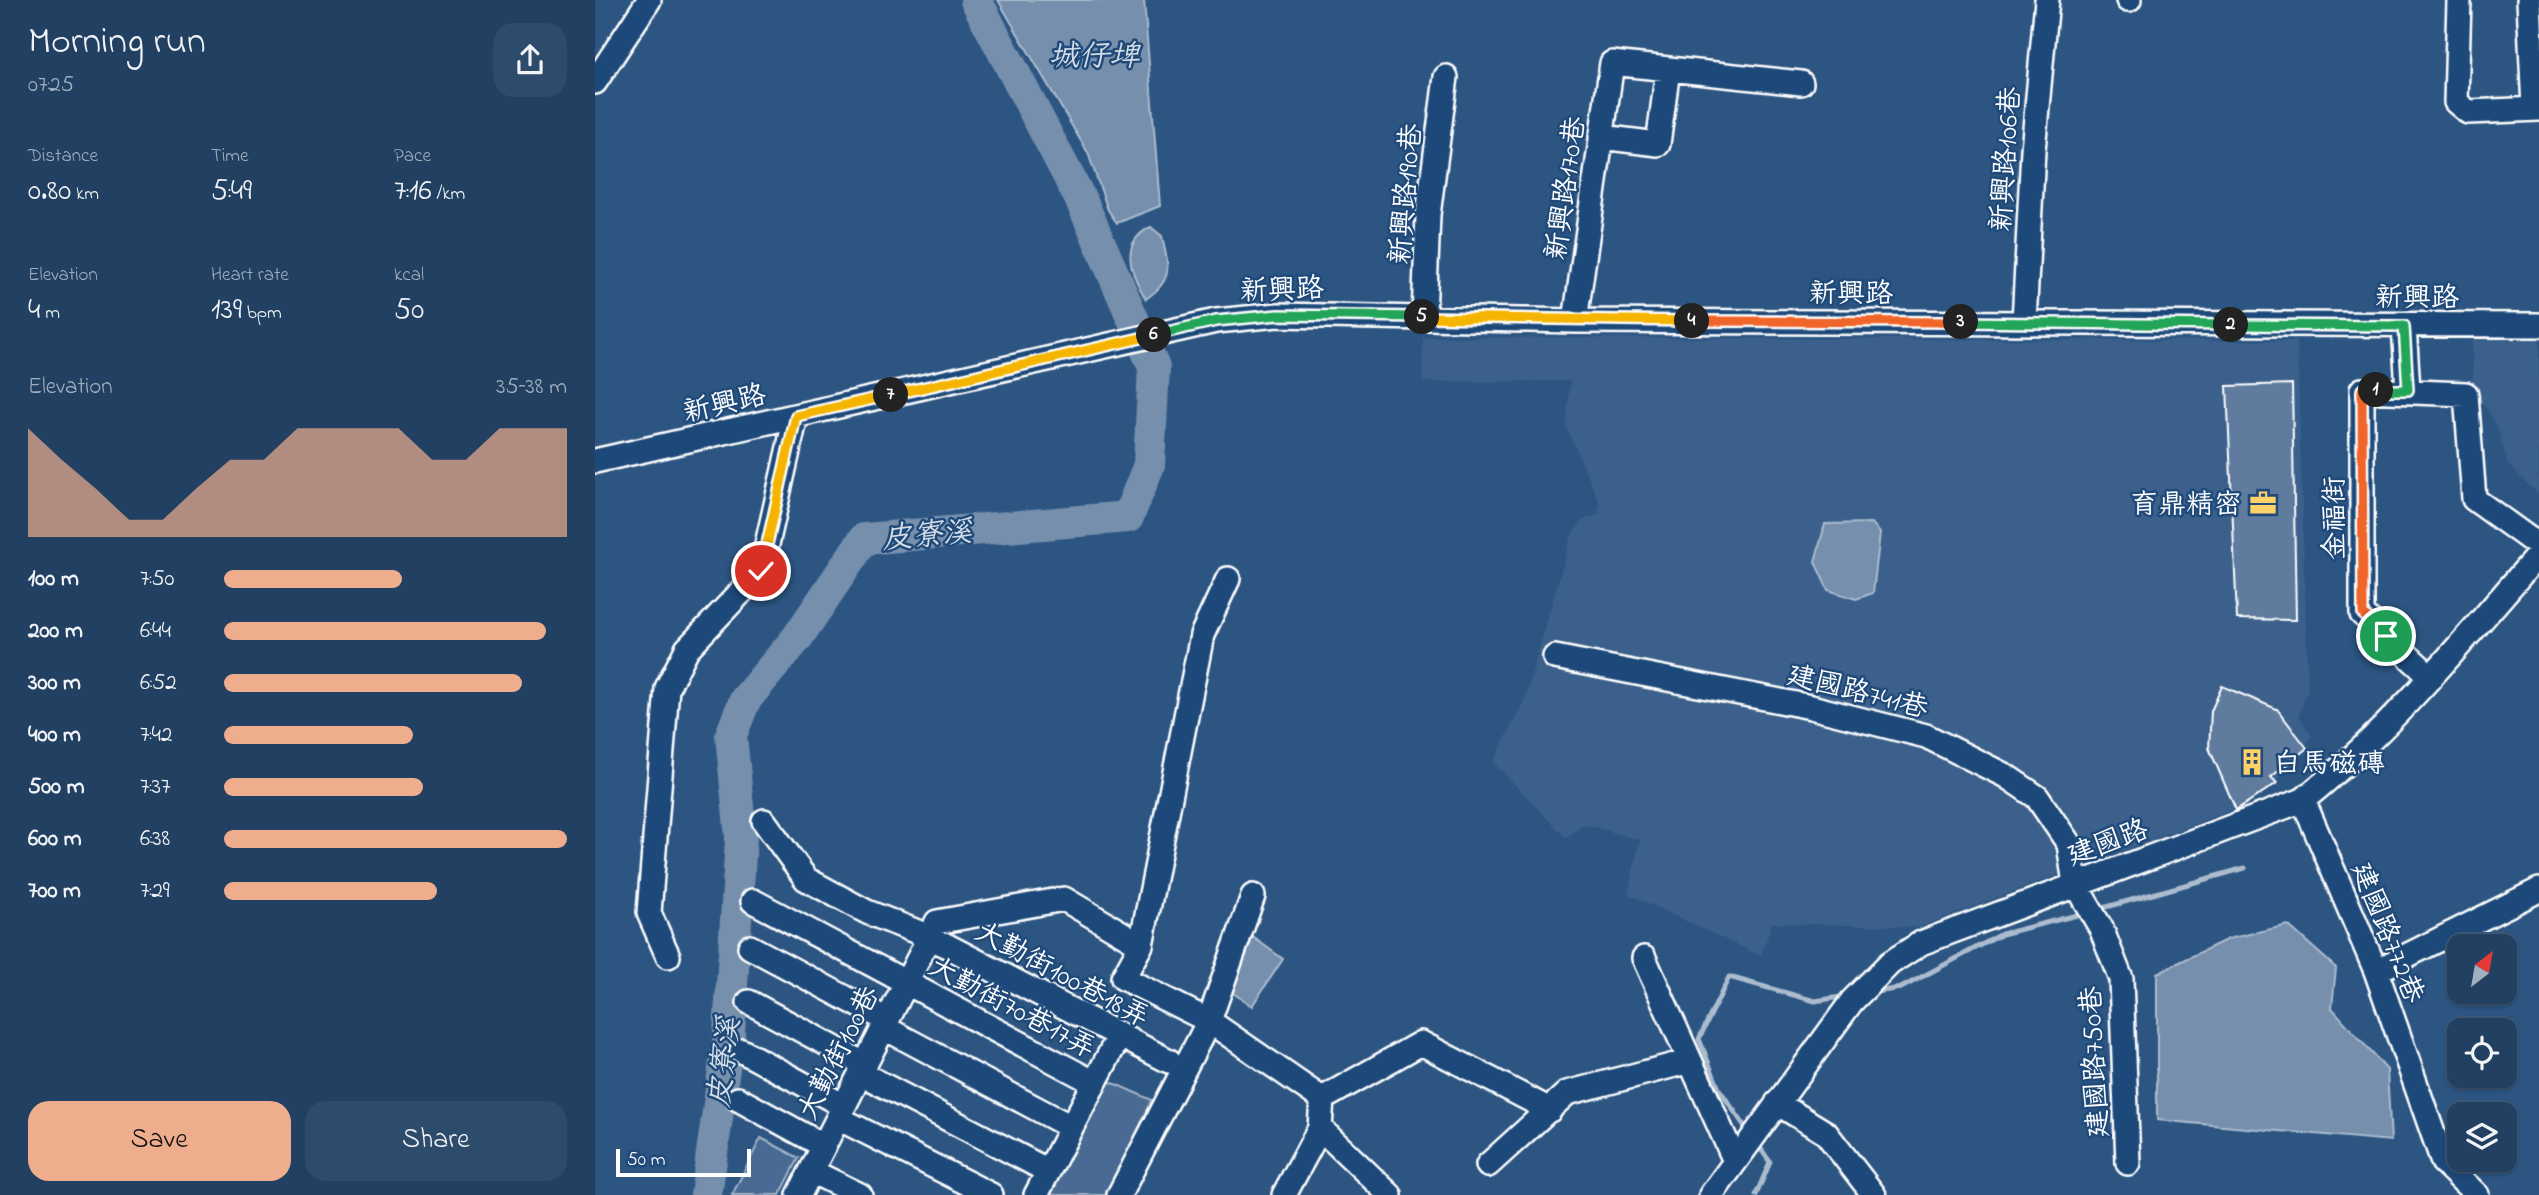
<!DOCTYPE html>
<html lang="en">
<head>
<meta charset="utf-8">
<style>
	body { margin:0; font-family:"Indie Flower","LXGW WenKai TC",sans-serif; background:#2d4b6b; color:#f1f3f6; height:100vh; display:flex; flex-direction:column; font-size:26px; white-space:nowrap }
	* { box-sizing:border-box; margin:0 }
	p { font-size:23px; color:#a2afbe }
	.icon { flex:none; width:38px; height:38px; fill:none; stroke:currentColor; stroke-width:2; stroke-linecap:round; stroke-linejoin:round }
	.map { position:relative; flex:1; overflow:hidden }
	.panel { display:flex; flex-direction:column; background:#214062; width:595px }
	.panel>* { flex:none }
	.needle { width:46px; rotate:31deg }
	.buttons { position:absolute; left:1852px; top:934px; display:grid; gap:14px }
	.buttons a { display:grid; place-items:center; width:70px; height:70px; border-radius:14px; background:#214062; box-shadow:0 2px 5px #0004,0 0 0 2px #3e5977; font-size:35px }
	.scale { position:absolute; left:21px; bottom:18px; width:135px; box-sizing:border-box; padding-left:7px; border:4px solid #fff; border-top:0; font-size:19px; line-height:24px; white-space:nowrap; color:#fff; -webkit-text-stroke:5px #1f4a7a; paint-order:stroke }
	.pin { position:absolute; display:grid; place-items:center; width:60px; height:60px; color:#fff; margin:-30px; border:4px solid #fff; border-radius:50%; box-shadow:0 2px 7px #0007 }
	.km { position:absolute; width:35px; height:35px; margin:-18px; border-radius:50%; background:#222; color:#fff; font-size:19px; line-height:35px; text-align:center }
	.round { display:grid; place-items:center; flex:none; width:74px; height:74px; border-radius:21px; background:#2d4b6b }
	.headline { display:flex; align-items:center; justify-content:space-between; height:119px; padding:0 28px }
	h1 { font-size:38px; font-weight:600; line-height:52px }
	.metrics { display:grid; grid-template-columns:repeat(3,1fr); gap:10px; height:119px; padding:7px 28px }
	.metrics div { display:grid; align-content:center }
	.metrics b { font-size:30px; font-weight:600 }
	.metrics small { font-size:19px; font-weight:400 }
	.metrics p { font-size:19px }
	.chart { height:196px; padding:14px 28px }
	.chart p { display:flex; justify-content:space-between }
	.chart svg { width:100%; height:126px; margin-top:7px; fill:#eead8d; opacity:.7 }
	.primary-button { display:flex; gap:14px; margin-top:auto; padding:14px 28px }
	.primary-button a { flex:1; height:80px; border-radius:21px; background:#eead8d; color:#111; font-size:28px; font-weight:600; line-height:80px; text-align:center }
	.primary-button a+a { background:#2d4b6b; color:#f1f3f6 }
	ul { padding:0 28px; list-style:none; font-size:23px }
	li { display:grid; grid-template-columns:112px 84px 1fr; align-items:center; height:52px }
	li i { height:18px; border-radius:9px; background:#eead8d }
	main { display:flex; flex:1; min-height:0 }
	.map>svg:first-child { display:block }
</style>
</head>
<body>
<main>
<section class="panel">
<div class="headline"><div><h1>Morning run</h1><p>07:25</p></div><a class="round"><svg class="icon" aria-label="share" viewBox="0 0 24 24"><path d="M12 15V3M7 8l5-5 5 5M5 13v7h14v-7"/></svg></a></div>
<div class="metrics">
<div><p>Distance</p><b>0.80<small> km</small></b></div>
<div><p>Time</p><b>5:49</b></div>
<div><p>Pace</p><b>7:16<small> /km</small></b></div>
</div>
<div class="metrics">
<div><p>Elevation</p><b>4<small> m</small></b></div>
<div><p>Heart rate</p><b>139<small> bpm</small></b></div>
<div><p>kcal</p><b>50</b></div>
</div>
<div class="chart"><p><span>Elevation</span>35–38 m</p>
<svg viewBox="0 0 160 44" preserveAspectRatio="none"><path d="M0 44V6L10 17L20 27L30 38L40 38L50 27L60 17L70 17L80 6L90 6L100 6L110 6L120 17L130 17L140 6L150 6L160 6V44z"/></svg>
</div>
<ul>
<li><b>100 m</b>7:50<i style="width:52%"></i></li>
<li><b>200 m</b>6:44<i style="width:94%"></i></li>
<li><b>300 m</b>6:52<i style="width:87%"></i></li>
<li><b>400 m</b>7:42<i style="width:55%"></i></li>
<li><b>500 m</b>7:37<i style="width:58%"></i></li>
<li><b>600 m</b>6:38<i style="width:100%"></i></li>
<li><b>700 m</b>7:29<i style="width:62%"></i></li>
</ul>
<div class="primary-button"><a>Save</a><a>Share</a></div>
</section>
<div class="map">
<svg width="1944" height="1195" viewBox="0 0 1944 1195">
	<rect width="100%" height="100%" fill="#2c5582"/>
	<filter id="ink" filterUnits="userSpaceOnUse"><feTurbulence type="fractalNoise" baseFrequency=".0143" numOctaves="2"/><feDisplacementMap in="SourceGraphic" scale="14" xChannelSelector="R" yChannelSelector="G"/><feConvolveMatrix kernelMatrix="1 2 1 2 8 2 1 2 1" color-interpolation-filters="sRGB"/></filter>
	<g filter="url(#ink)">
		<!-- built -->
		<path fill="#3b618b" d="M828 337 1702 341 1713 689 1704 716 1717 736 1692 771 1657 802 1324 927 1177 923 1166 956 1033 894 1045 840 989 824 971 838 898 762 929 702 976 536 988 520 1003 515 1004 502 971 426 975 381 827 382Z
			M1877 339H1944V495L1913 465 1903 428 1891 407 1879 398Z"/>
		<!-- green -->
		<path fill="#486b92" stroke="#a4b5c8" stroke-width="2" d="M509 1079 557 1100 513 1195H450Z
			M166 1138 204 1158 185 1195H137Z"/>
		<!-- water -->
		<path fill="#748fad" stroke="#acbcce" stroke-width="2" d="M403 0H549L565 206 522 223 513 210 493 153Z
			M556 227 567 236C573 266 580 279 551 299 536 274 523 243 556 227Z
			M1277 523 1285 533 1278 593 1261 599 1233 590 1220 562 1230 524Z
			M1693 925 1741 968 1737 1008 1792 1070 1796 1141 1562 1120V973L1633 939Z
			M655 935 688 959 657 1006 632 989Z"/>
		<g fill="none" stroke-linecap="round" stroke-linejoin="round">
			<!-- stream -->
			<path stroke="#acbcce" stroke-width="5" d="M1501 910 1650 868
				M1275 993 1306 988 1407 934 1490 913
				M1153 1131 1124 1089 1104 1039 1134 977 1220 1001 1252 996
				M1161 1142 1175 1162 1161 1195"/>
			<!-- river -->
			<path stroke="#748fad" stroke-width="32" d="M111 1195 134 1034 146 838 136 735 150 700 202 638 269 539 533 517 554 465 559 367 487 202 381 0"/>
		</g>
		<!-- building -->
		<path fill="#5e7c9f" stroke="#fff" stroke-width="2" d="M1697 384 1701 620 1642 619 1632 386Z
			M1627 686 1682 709 1712 748 1676 777 1682 783 1641 810 1614 748 1616 711Z"/>
		<g fill="none" stroke-linecap="round" stroke-linejoin="round">
			<defs>
				<path id="minor" d="M1533 0H1534
					M1864 0 1861 102 1873 112 1944 109
					M1934 0 1939 109
					M0 82 54 0
					M1006 137 1063 144 1073 69
					M829 317 833 215 851 77
					M980 321 1017 63 1206 83
					M1429 322 1438 150 1452 0
					M1809 326 1813 390
					M0 461 621 321 683 315 980 321 1944 325
					M633 579 607 635 546 945 528 978 614 1021 727 1099 826 1043 955 1110
					M960 657 1216 707 1331 736 1411 776 1442 797 1474 844 1480 884 1506 928 1526 979 1533 1163
					M1835 676 1767 614V390L1871 394 1879 499 1944 546
					M1708 800 1781 971 1848 1162 1882 1195
					M169 821 211 879 272 912 335 937 574 1061
					M158 901 498 1082
					M155 947 292 1020
					M73 956 54 913 72 688 92 649 166 571 201 416
					M1049 958 1140 1161
					M1781 971 1944 890
					M154 1002 269 1064
					M288 1027 476 1127
					M147 1051 249 1106
					M265 1073 453 1171
					M143 1099 229 1146
					M1182 1103 1231 1133 1279 1195
					M243 1118 396 1195
					M725 1128 795 1195
					M893 1165 972 1093 1095 1061
					M216 1171 265 1195
					M204 1195 342 922 469 899 540 941
					M441 1195 524 1036
					M524 1195 614 1021 658 896
					M689 1195 725 1128 727 1099
					M1116 1195 1257 1001 1295 963 1326 943 1708 800C1797 729 1869 639 1944 554"/>
			</defs>
			<!-- minor casing -->
			<use href="#minor" stroke="#fff" stroke-width="28"/>
			<!-- minor -->
			<use href="#minor" stroke="#1f4a7a" stroke-width="23"/>
		</g>
	</g>
	<g fill="none" stroke-linecap="round" stroke-linejoin="round" filter="url(#ink)">
		<defs>
			<path id="split-1" d="M1781 390H1767L1768 614 1791 636"/>
			<path id="split-2" d="M1636 325 1809 326 1813 390H1781"/>
			<path id="split-3" d="M1366 322 1636 325"/>
			<path id="split-4" d="M1097 321 1366 322"/>
			<path id="split-5" d="M827 317 1097 321"/>
			<path id="split-6" d="M559 335 621 321 683 315 827 317"/>
			<path id="split-7" d="M296 395 559 335"/>
			<path id="split-8" d="M166 571 201 416 296 395"/>
		</defs>
		<!-- split-1 casing -->
		<use href="#split-1" stroke="#fff" stroke-width="14"/>
		<!-- split-2 casing -->
		<use href="#split-2" stroke="#fff" stroke-width="14"/>
		<!-- split-3 casing -->
		<use href="#split-3" stroke="#fff" stroke-width="14"/>
		<!-- split-4 casing -->
		<use href="#split-4" stroke="#fff" stroke-width="14"/>
		<!-- split-5 casing -->
		<use href="#split-5" stroke="#fff" stroke-width="14"/>
		<!-- split-6 casing -->
		<use href="#split-6" stroke="#fff" stroke-width="14"/>
		<!-- split-7 casing -->
		<use href="#split-7" stroke="#fff" stroke-width="14"/>
		<!-- split-8 casing -->
		<use href="#split-8" stroke="#fff" stroke-width="14"/>
		<!-- split-1 -->
		<use href="#split-1" stroke="#f0652b" stroke-width="9"/>
		<!-- split-2 -->
		<use href="#split-2" stroke="#22a559" stroke-width="9"/>
		<!-- split-3 -->
		<use href="#split-3" stroke="#22a559" stroke-width="9"/>
		<!-- split-4 -->
		<use href="#split-4" stroke="#f0652b" stroke-width="9"/>
		<!-- split-5 -->
		<use href="#split-5" stroke="#f5b400" stroke-width="9"/>
		<!-- split-6 -->
		<use href="#split-6" stroke="#22a559" stroke-width="9"/>
		<!-- split-7 -->
		<use href="#split-7" stroke="#f5b400" stroke-width="9"/>
		<!-- split-8 -->
		<use href="#split-8" stroke="#f5b400" stroke-width="9"/>
	</g>
	<!-- icons -->
	<defs>
		<symbol id="office-bare" viewBox="-9 -9 18 18"><path d="M-6-3h4V-5.5h4V-3h4V5H-6ZM-1-4.5V-3h2v-1.5ZM-6 0V1H6V0Z" fill="#ffd166" stroke="#1f4a7a" stroke-width="2.5" paint-order="stroke"/></symbol>
		<symbol id="building-bare" viewBox="-9 -9 18 18"><path d="M-4-6H4V6H1V3H-1V6H-4ZM-2.5-4.3h1.7v1.8h-1.7ZM.8-4.3h1.7v1.8H.8ZM-2.5-1h1.7V.8h-1.7ZM.8-1h1.7V.8H.8Z" fill="#ffd166" stroke="#1f4a7a" stroke-width="2.5" paint-order="stroke"/></symbol>
	</defs>
	<g fill-rule="evenodd">
		<use href="#office-bare" x="1649" y="484" width="38" height="38"/>
		<use href="#building-bare" x="1638" y="743" width="38" height="38"/>
	</g>
	<g text-anchor="middle" stroke-width="5" stroke-linejoin="round" paint-order="stroke">
		<!-- street labels -->
		<g font-size="28" fill="#fff" stroke="#1f4a7a">
			<text transform="translate(1409 159) rotate(-86)" y="10">新興路106巷</text>
			<text transform="translate(969 188) rotate(-82)" y="10">新興路170巷</text>
			<text transform="translate(809 194) rotate(-85)" y="10">新興路190巷</text>
			<text transform="translate(687 288) rotate(-2)" y="10">新興路</text>
			<text x="1256" y="302">新興路</text>
			<text x="1822" y="306">新興路</text>
			<text transform="translate(129 402) rotate(-13)" y="10">新興路</text>
			<text transform="translate(1738 518) rotate(-90)" y="10">金福街</text>
			<text transform="translate(1263 690) rotate(14)" y="10">建國路741巷</text>
			<text transform="translate(1512 841) rotate(-20)" y="10">建國路</text>
			<text transform="translate(1794 932) rotate(68)" y="10">建國路772巷</text>
			<text transform="translate(468 973) rotate(28)" y="10">大勤街100巷18弄</text>
			<text transform="translate(418 1006) rotate(28)" y="10">大勤街70巷17弄</text>
			<text transform="translate(242 1052) rotate(-63)" y="10">大勤街100巷</text>
			<text transform="translate(1498 1062) rotate(-93)" y="10">建國路750巷</text>
		</g>
		<!-- poi labels -->
		<g font-size="28" fill="#fff" stroke="#1f4a7a" text-anchor="end">
			<text x="1647" y="513">育鼎精密</text>
			<text x="1678" y="772" text-anchor="start">白馬磁磚</text>
		</g>
		<!-- water labels -->
		<g font-size="30" font-style="italic" fill="#d5dde6" stroke="#1f4a7a">
			<text x="499" y="65">城仔埤</text>
			<text transform="translate(332 534) rotate(-5)" y="10">皮寮溪</text>
			<text transform="translate(128 1062) rotate(-83)" y="10">皮寮溪</text>
		</g>
	</g>
</svg>
<div class="buttons">
<a><svg class="needle" viewBox="-14 -14 28 28"><path d="M0-13l5 13h-10z" fill="#e53935"/><path d="M0 13l5-13h-10z" fill="#a2afbe"/></svg></a>
<a><svg class="icon" aria-label="locate" viewBox="0 0 24 24"><circle cx="12" cy="12" r="6"/><path d="M12 2v4M12 18v4M2 12h4M18 12h4"/></svg></a>
<a><svg class="icon" aria-label="layers" viewBox="0 0 24 24"><path d="M12 4l9 5-9 5-9-5zM3 14l9 5 9-5"/></svg></a>
</div>
<div class="scale">50 m</div>
<div class="pin" style="left:1791px;top:636px;background:#1e9e55"><svg class="icon" aria-label="arrive" viewBox="0 0 24 24"><path d="M6 21V4h12l-3 4 3 4H6"/></svg></div>
<div class="pin" style="left:166px;top:571px;background:#d93025"><svg class="icon" aria-label="check" viewBox="0 0 24 24"><path d="M5 12l5 5 9-10"/></svg></div>
<b class="km" style="left:1781px;top:390px">1</b>
<b class="km" style="left:1636px;top:325px">2</b>
<b class="km" style="left:1366px;top:322px">3</b>
<b class="km" style="left:1097px;top:321px">4</b>
<b class="km" style="left:827px;top:317px">5</b>
<b class="km" style="left:559px;top:335px">6</b>
<b class="km" style="left:296px;top:395px">7</b>
</div>
</main>
</body>
</html>
